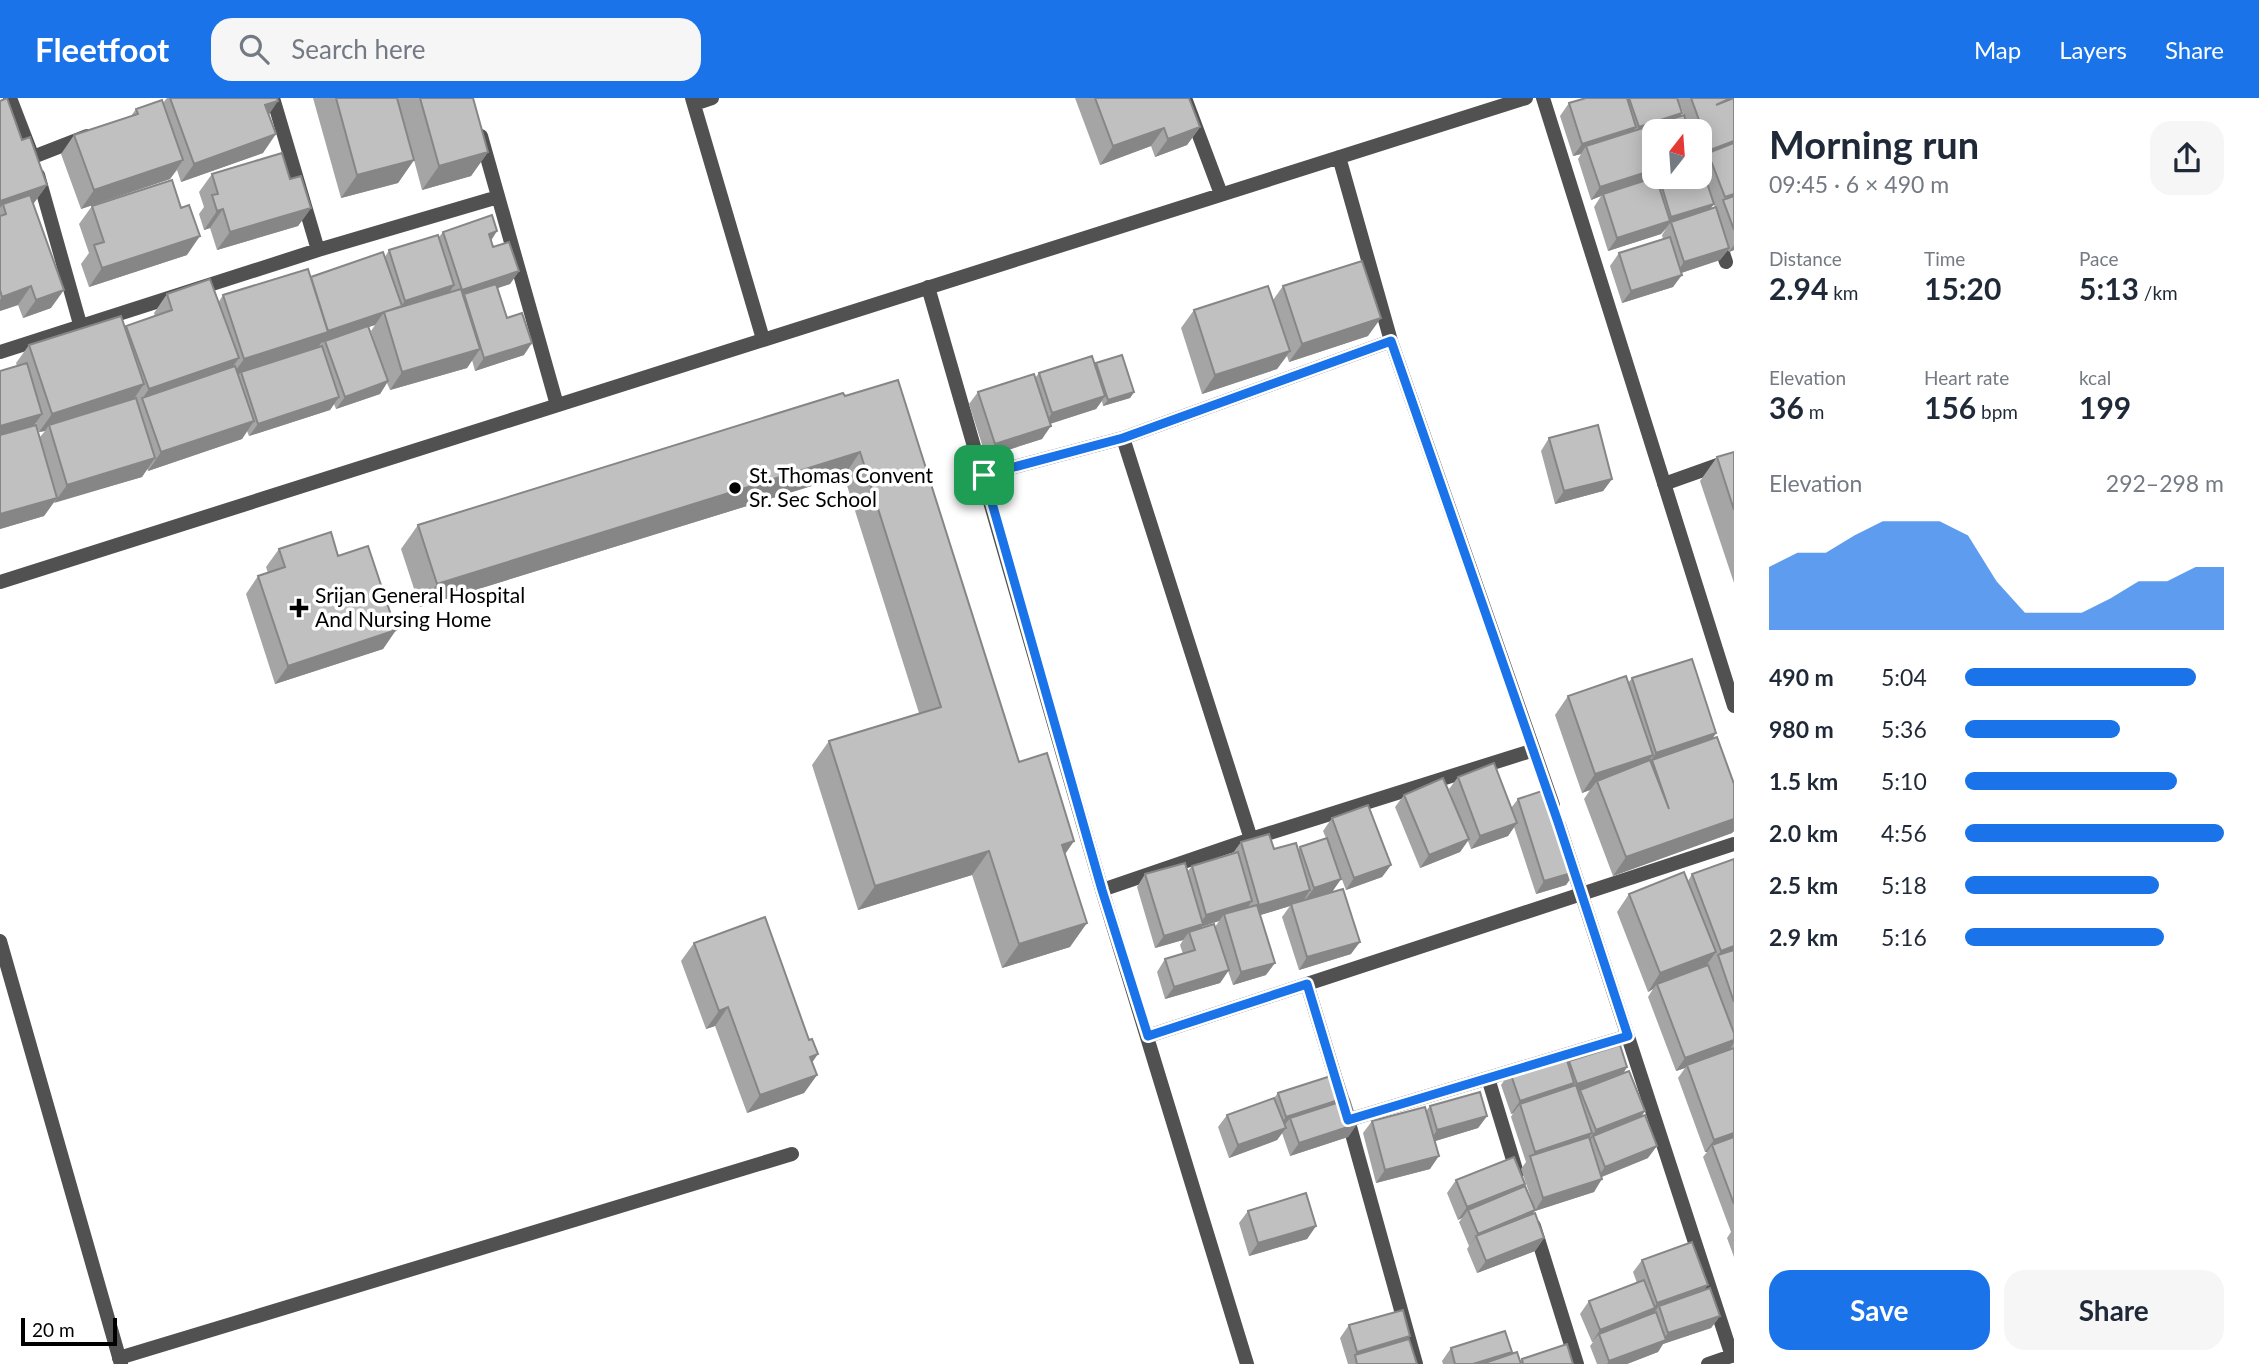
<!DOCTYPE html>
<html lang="en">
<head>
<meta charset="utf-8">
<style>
	body { margin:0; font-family:Lato,sans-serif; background:#f6f6f7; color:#1f2937; height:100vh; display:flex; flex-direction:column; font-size:26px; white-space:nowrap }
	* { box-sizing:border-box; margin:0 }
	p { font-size:23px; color:#747a83 }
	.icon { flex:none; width:38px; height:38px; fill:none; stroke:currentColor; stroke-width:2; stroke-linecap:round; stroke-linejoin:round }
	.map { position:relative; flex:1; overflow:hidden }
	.sheet { display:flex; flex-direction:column; background:#fff; width:525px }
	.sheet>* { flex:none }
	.needle { width:46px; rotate:17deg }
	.buttons { position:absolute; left:1642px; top:21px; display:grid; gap:14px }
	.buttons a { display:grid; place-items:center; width:70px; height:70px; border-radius:14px; background:#fff; box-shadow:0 4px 18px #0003; font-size:35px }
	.scale { position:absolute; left:21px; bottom:18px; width:96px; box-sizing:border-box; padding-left:7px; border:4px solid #000; border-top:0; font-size:19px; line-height:24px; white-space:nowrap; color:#000; -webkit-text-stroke:5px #fff; paint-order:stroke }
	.pin { position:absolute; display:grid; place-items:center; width:60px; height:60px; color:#fff; margin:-30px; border-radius:14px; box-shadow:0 4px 10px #0006 }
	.round { display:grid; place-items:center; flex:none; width:74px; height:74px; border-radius:21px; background:#f6f6f7 }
	.overview { display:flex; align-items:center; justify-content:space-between; height:119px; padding:0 35px }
	h1 { font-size:38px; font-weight:700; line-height:52px }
	.metrics { display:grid; grid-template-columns:repeat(3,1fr); gap:10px; height:119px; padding:7px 35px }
	.metrics div { display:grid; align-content:center }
	.metrics b { font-size:30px; font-weight:700 }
	.metrics small { font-size:19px; font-weight:400 }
	.metrics p { font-size:19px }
	.chart { height:196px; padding:14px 35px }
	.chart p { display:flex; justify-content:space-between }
	.chart svg { width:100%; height:126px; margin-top:7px; fill:#1a73e8; opacity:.7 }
	.cta { display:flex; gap:14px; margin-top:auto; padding:14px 35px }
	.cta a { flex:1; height:80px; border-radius:21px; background:#1a73e8; color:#fff; font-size:28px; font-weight:700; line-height:80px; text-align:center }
	.cta a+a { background:#f6f6f7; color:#1f2937 }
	ul { padding:0 35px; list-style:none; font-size:23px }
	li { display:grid; grid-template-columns:112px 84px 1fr; align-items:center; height:52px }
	li i { height:18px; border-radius:9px; background:#1a73e8 }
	header { display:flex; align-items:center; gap:42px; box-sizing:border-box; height:98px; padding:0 35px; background:#1a73e8; color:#fff }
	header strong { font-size:33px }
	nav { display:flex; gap:38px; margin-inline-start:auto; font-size:24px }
	.search { width:490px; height:63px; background:#f6f6f7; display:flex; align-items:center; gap:18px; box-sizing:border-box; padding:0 24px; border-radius:21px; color:#747a83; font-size:26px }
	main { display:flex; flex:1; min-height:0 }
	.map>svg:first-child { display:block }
</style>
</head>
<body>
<header>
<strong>Fleetfoot</strong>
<div class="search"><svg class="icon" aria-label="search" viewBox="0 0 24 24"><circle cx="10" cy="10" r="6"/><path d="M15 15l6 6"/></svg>Search here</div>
<nav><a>Map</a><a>Layers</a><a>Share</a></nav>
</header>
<main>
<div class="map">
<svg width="1734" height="1266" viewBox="0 0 1734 1266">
	<rect width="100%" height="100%" fill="#fff"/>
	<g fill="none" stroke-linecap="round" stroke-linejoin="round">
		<!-- lane -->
		<path stroke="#515151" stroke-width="14" d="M119 1260 792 1056"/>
		<!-- street -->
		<path stroke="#515151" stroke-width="14" d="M10 0 32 57
			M273 0 318 152
			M692 0 763 241
			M1185 0 1221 96
			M1543 0 1734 608
			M694 6 712 0
			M481 38 557 307
			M33 59 87 38
			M1339 59 1391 243 1553 707
			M38 77 80 226
			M1718 140 1726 164
			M928 189 1102 792 1247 1266
			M0 254 318 152 498 99
			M1123 340 1251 741
			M984 377 1123 340 1391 243
			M1664 386 1734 361
			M0 484 1526 0
			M1559 727 1732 1258
			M1102 792 1251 741 1534 652
			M0 843 121 1266
			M1307 886 1340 995
			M1148 938 1734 746
			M1488 980 1517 1075
			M1347 1018 1416 1266
			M1348 1022 1628 938
			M1534 1128 1577 1266
			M1708 1266 1734 1257"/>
	</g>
	<!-- wall -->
	<path fill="#a5a5a5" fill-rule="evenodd" d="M167 0H277L268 17 263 55 181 84 177 72 170 81 81 111 61 56 74 37 131 18 136 11 163 5Z
		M313 0H473L488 54 471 78 422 92 414 62 398 85 341 100Z
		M1075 0H1189L1200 29 1187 47 1155 59 1151 48 1100 67Z
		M1586 0H1677L1682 15 1680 18 1684 17 1677 0H1734V152L1729 154 1728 152 1720 162 1681 175 1673 189 1622 205 1610 168 1619 155 1663 141 1662 137 1666 131 1661 136 1608 153 1594 109 1601 98 1591 102 1578 61 1581 56 1573 58 1560 18 1569 5ZM1654 33H1699V59L1702 64 1699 79H1654ZM1712 100 1715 110 1710 111Z
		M0 3 47 87 33 106 51 210 23 220 18 207 0 213Z
		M212 76 290 81 311 110 298 128 217 152 210 130 204 132 199 116 204 109 199 94Z
		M92 108 187 157 89 189 81 166 89 155 79 126Z
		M497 133 491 143 493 149 519 173 510 186 498 190 507 220 524 257 475 273 472 262 467 270 390 292 387 285 380 296 336 311 334 306 330 312 249 338 247 333 242 341 148 373 147 370 142 379 54 404 44 418 0 431V273L17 268 16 265 29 247 125 229 126 228 155 218 154 215 167 196 218 205 223 197 311 179 385 159 389 152 439 139 443 134ZM375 227 371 233 378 256 368 229ZM36 325 39 334 45 333 40 339 34 327Z
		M1283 188 1368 238 1289 264 1287 258 1277 271 1202 296 1181 230 1194 212 1273 202Z
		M1096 265 1134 294 1130 300 1103 308 1102 303 1096 311 1050 326 1042 341 986 359 969 306 978 294 1035 280 1039 275 1095 267Z
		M843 295 1019 664 1074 743 1065 756 1070 849 1002 870 972 777 858 812 812 667 829 643 919 615 844 378 420 509 401 451 418 427Z
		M1549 340 1612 381 1603 393 1555 406 1541 353Z
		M1734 354V485L1700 383 1717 359Z
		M279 451 338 458 396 532 383 551 275 586 246 496 258 478 268 475 266 469Z
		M1632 580 1716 635 1713 640 1734 686V733L1732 735 1613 778 1584 701 1590 692 1582 695 1555 617 1568 598 1628 585Z
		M1458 679 1511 710 1518 701 1575 774 1566 787 1536 796 1514 729 1508 738 1471 751 1468 743 1460 754 1420 770 1395 709 1404 697 1456 711 1449 691Z
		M1332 720 1391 767 1382 779 1346 792 1339 774 1341 781 1332 794 1351 856 1299 872 1282 819 1290 808 1260 817 1266 877 1233 887 1228 873 1220 885 1165 901 1157 874 1165 861 1183 856 1180 847 1183 842 1155 850 1137 789 1145 776 1187 774 1192 768 1233 755 1241 744 1274 751 1298 752 1300 749 1326 740 1323 733ZM1219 823 1215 829 1200 831 1201 829Z
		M1734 761V1159L1727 1140 1731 1134 1703 1059 1707 1054H1705L1678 980 1685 970 1676 973 1648 899 1653 891 1648 894 1617 814 1629 796 1688 783 1692 776Z
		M694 845 817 977 804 995 747 1015 715 928 706 931 681 863Z
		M1569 963 1627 969 1623 976 1645 1013 1641 1019 1648 1060 1602 1079 1594 1094 1535 1113 1532 1117 1544 1140 1535 1153 1477 1175 1467 1151 1469 1148 1459 1124 1462 1120 1458 1122 1447 1095 1456 1082 1525 1086 1523 1089 1532 1103 1521 1071 1526 1064 1511 1019 1513 1015 1511 1016 1501 987 1510 974 1568 965Z
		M1278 995 1348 999 1346 1001 1357 1026 1348 1039 1290 1058 1282 1035 1277 1042 1229 1060 1218 1029 1227 1017 1274 1000Z
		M1430 1008 1487 1018 1478 1030 1435 1043 1430 1071 1376 1085 1363 1035 1372 1023 1426 1013Z
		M1248 1113 1316 1128 1307 1141 1249 1158 1239 1125Z
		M1642 1162 1704 1192 1720 1218 1711 1230 1663 1246 1658 1254 1627 1266H1597L1590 1248 1593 1244H1592L1580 1216 1589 1203 1637 1185 1633 1174Z
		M1349 1227 1409 1241 1417 1266H1348L1340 1240Z
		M1451 1250 1512 1254 1510 1256 1520 1263 1522 1261 1573 1266H1443L1442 1263Z"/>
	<!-- shaded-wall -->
	<path fill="#868686" d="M278 3 266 21 265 7Z
		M1682 15 1673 28 1630 41 1639 29Z
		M1200 29 1187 47 1155 59 1168 41Z
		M1636 29 1627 42 1586 48 1581 56 1573 58 1582 46Z
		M1164 30 1151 48 1100 67 1113 48Z
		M276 36 263 55 181 84 194 66Z
		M1734 43V52L1708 55 1701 64 1710 52Z
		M488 54 471 78 422 92 439 68Z
		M183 62 170 81 81 111 94 92Z
		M414 62 398 85 341 100 357 77Z
		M1653 72 1644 85 1603 96 1601 98 1591 102 1600 89Z
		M47 87 34 105 6 115 3 106 0 110V103Z
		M1714 106 1705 119 1671 124 1661 136 1608 153 1617 140 1668 124 1671 119Z
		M311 110 298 128 217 152 230 134Z
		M223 111 210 130 204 132 217 113Z
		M497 133 488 146 489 136Z
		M200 138 187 157 89 189 102 170Z
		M1734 147V152L1729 154Z
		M1729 150 1720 162 1675 177 1684 164Z
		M519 173 510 186 454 204 462 192Z
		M1682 177 1673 189 1622 205 1631 193Z
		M454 187 446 200 384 214 375 227 321 245 316 252 241 274 239 276 231 279 244 261 401 208 405 203Z
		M31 188 18 207 0 213V202L2 199Z
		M64 192 51 210 23 220 36 202Z
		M1381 220 1368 238 1289 264 1302 246Z
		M532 245 524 257 475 273 484 260Z
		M480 251 467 270 390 292 402 274Z
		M1290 253 1277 271 1202 296 1215 277Z
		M239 260 226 278 142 301 149 291Z
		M388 283 380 296 336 311 345 299Z
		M144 286 131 305 49 327 45 333 39 334 52 316Z
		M1134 294 1130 300 1103 308 1108 302Z
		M1105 298 1096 311 1043 328 1052 315Z
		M339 299 330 312 249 338 258 326Z
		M42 316 29 335 0 343V328Z
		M254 323 242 341 148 373 161 354Z
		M1051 328 1042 341 986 359 995 346Z
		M860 354 844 378 420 509 437 486Z
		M155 360 142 379 54 405 67 387Z
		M1612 381 1603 393 1555 406 1564 393Z
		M57 400 44 418 0 431V416Z
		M396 532 383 551 275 586 288 568Z
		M1716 635 1703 654 1652 662 1645 673H1643L1656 655Z
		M1653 657 1640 675 1597 683 1590 692 1582 695 1595 676Z
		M1734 721V733L1732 735 1613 778 1626 759Z
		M1517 725 1508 738 1471 751 1480 738Z
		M1469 741 1460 754 1420 770 1429 757Z
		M1074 743 1058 766 1062 747Z
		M989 753 972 777 858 812 875 788Z
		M1391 767 1382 779 1346 792 1354 780Z
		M1575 774 1566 787 1536 796 1544 783Z
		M1341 781 1332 794 1305 802 1314 790Z
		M1310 792 1302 805 1291 806 1290 808 1251 820 1259 807Z
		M1252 803 1243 816H1224L1219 823 1201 829 1194 839 1189 834 1183 842 1155 850 1164 838 1199 827 1206 817Z
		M1087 825 1070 849 1002 870 1019 846Z
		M1360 844 1351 856 1299 872 1307 859Z
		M1734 848V862L1718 857 1708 871 1721 853Z
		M1716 854 1703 872 1657 886 1653 891 1648 894 1660 875Z
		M1275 865 1266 877 1233 887 1241 874Z
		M1229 872 1220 885 1165 901 1174 889Z
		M728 909 715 928 706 931 719 913Z
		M1734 942V945L1728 954 1687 967 1685 970 1676 973 1685 960Z
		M818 956 805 975 810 959Z
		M1627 969 1619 982 1580 992 1578 995 1568 998 1577 986Z
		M817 977 804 995 747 1015 760 997Z
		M1574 985 1566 998 1520 1006 1513 1015 1511 1016 1520 1003Z
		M1348 999 1339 1012 1290 1020 1283 1029 1277 1031 1286 1019Z
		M1645 1013 1636 1025 1593 1038 1589 1044H1587L1596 1032Z
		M1487 1018 1478 1030 1429 1045 1437 1032Z
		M1357 1026 1348 1039 1290 1058 1299 1045Z
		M1286 1030 1277 1042 1229 1060 1238 1047Z
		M1592 1035 1584 1047 1531 1060 1535 1054Z
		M1734 1035V1044L1712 1047 1707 1054H1705L1714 1042Z
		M1657 1048 1648 1060 1596 1081 1605 1069Z
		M1439 1058 1430 1071 1376 1085 1385 1072Z
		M1602 1081 1594 1094 1535 1113 1543 1100Z
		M1525 1086 1516 1099 1468 1112 1462 1120 1458 1122 1467 1109Z
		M1535 1112 1526 1124 1476 1138 1469 1148 1478 1136Z
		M1316 1128 1307 1141 1249 1158 1258 1145Z
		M1544 1140 1535 1153 1477 1175 1486 1163Z
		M1708 1187 1699 1199 1659 1208 1653 1216 1599 1236 1592 1244 1600 1232 1653 1211 1657 1205Z
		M1720 1218 1711 1230 1663 1246 1658 1254 1627 1266H1607L1609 1263 1662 1243 1668 1235Z
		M1410 1238 1402 1251 1355 1257 1348 1266 1357 1254Z
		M1512 1254 1504 1266H1473Z"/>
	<!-- building -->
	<path fill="#c0c0c0" stroke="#868686" stroke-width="2" d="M7 0 22 42 30 39 47 87 0 103V3Z
		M170 0H277L278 3 265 7 276 36 194 66Z
		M336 0H397L414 62 357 77Z
		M420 0H473L488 54 439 68Z
		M1095 0H1189L1200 29 1168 41 1164 30 1113 48Z
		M1586 0H1627L1636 29 1582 46 1569 5Z
		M1629 0H1677L1682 15 1639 29Z
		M1691 0H1731L1716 7 1734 0V43L1710 52Z
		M162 2 183 62 94 92 74 37 138 16 136 11Z
		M1684 17 1689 33H1654V70L1648 51 1653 72 1600 89 1586 48Z
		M1734 45V96L1725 99 1708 55Z
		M282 55 290 81 301 78 311 110 230 134 223 111 217 113 212 97 218 96 212 76Z
		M1700 64 1714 106 1671 119 1659 79H1699Z
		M1656 79 1670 123 1617 140 1603 96Z
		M172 82 181 110 189 107 200 138 102 170 94 147 104 144 92 108Z
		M30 97 64 192 36 202 31 188 2 199 0 192V118L6 116 3 106Z
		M1734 98V132L1723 102Z
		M1716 109 1729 150 1684 164 1671 124Z
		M492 117 497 133 489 136 493 149 509 144 519 173 462 192 443 134Z
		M438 137 454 187 405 203 389 152Z
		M1670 139 1682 177 1631 193 1619 155Z
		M383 154 402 208 328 233 311 179Z
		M1362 163 1381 220 1302 246 1283 188Z
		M308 171 328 234 244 261 223 197Z
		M210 181 239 260 149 291 126 228 172 212 167 196Z
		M496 186 507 220 522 215 532 245 484 260 464 196Z
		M1268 188 1290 253 1215 277 1194 212Z
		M461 191 480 251 402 274 384 214Z
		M121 218 144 286 52 316 29 247Z
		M368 228 388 283 345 299 325 243Z
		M322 248 339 299 258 326 241 274Z
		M1122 257 1134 294 1108 302 1096 265Z
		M1092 258 1105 298 1052 315 1039 275Z
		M27 265 42 316 0 328V273Z
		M235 268 254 323 161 354 142 300Z
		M1034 276 1051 328 995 346 978 294Z
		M898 282 1019 664 1047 655 1074 743 1062 747 1087 825 1019 846 989 753 875 788 829 643 941 609 860 354 437 486 418 427 843 295 845 298Z
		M136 300 155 360 67 387 49 327Z
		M36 327 57 400 0 416V337Z
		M1598 327 1612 381 1564 393 1549 340Z
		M1734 354V412L1717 359Z
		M331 434 338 458 368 448 396 532 288 568 258 478 285 469 279 451Z
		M1692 561 1716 635 1656 655 1632 580Z
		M1626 578 1653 657 1595 676 1568 598Z
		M1717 639 1734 686V721L1626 759 1597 683 1650 662 1669 711 1652 662Z
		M1494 665 1517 725 1480 738 1458 679Z
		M1443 680 1469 741 1429 757 1404 697Z
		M1548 691 1575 774 1544 783 1518 701Z
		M1368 707 1391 767 1354 780 1332 720Z
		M1269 736 1274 751 1296 745 1310 792 1259 807 1241 744Z
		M1327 740 1341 781 1314 790 1300 749Z
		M1238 754 1252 803 1206 817 1192 768Z
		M1734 761V848L1721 853 1692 776Z
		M1185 765 1203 826 1164 838 1145 776Z
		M1684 774 1716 854 1660 875 1629 796Z
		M1343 791 1360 844 1307 859 1291 806Z
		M1257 807 1275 865 1241 874 1224 816Z
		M765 819 809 942 812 941 818 956 810 959 817 977 760 997 728 909 719 913 694 845Z
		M1214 826 1229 872 1174 889 1165 861 1195 852 1189 834Z
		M1734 852V904L1718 857Z
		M1708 867 1734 935V942L1685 960 1657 886Z
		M1620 947 1627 969 1577 986 1569 963Z
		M1734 950V1035L1714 1042 1687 967Z
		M1565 956 1574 985 1520 1003 1510 974Z
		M1629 973 1645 1013 1596 1032 1580 992Z
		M1340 975 1348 999 1286 1019 1278 995Z
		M1576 987 1592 1035 1535 1054 1520 1006Z
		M1480 994 1487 1018 1437 1032 1430 1008Z
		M1274 1000 1286 1030 1238 1047 1227 1017Z
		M1349 1001 1357 1026 1299 1045 1290 1020Z
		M1425 1009 1439 1058 1385 1072 1372 1023Z
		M1645 1017 1657 1048 1605 1069 1593 1038Z
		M1589 1039 1602 1081 1543 1100 1530 1058Z
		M1734 1039V1106L1712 1047Z
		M1514 1059 1525 1086 1467 1109 1456 1082Z
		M1525 1088 1535 1112 1478 1136 1468 1112Z
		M1306 1095 1316 1128 1258 1145 1248 1113Z
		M1535 1115 1544 1140 1486 1163 1476 1138Z
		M1692 1144 1708 1187 1657 1205 1642 1162Z
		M1644 1182 1655 1210 1600 1232 1589 1203Z
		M1710 1190 1720 1218 1668 1235 1659 1208Z
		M1403 1212 1410 1238 1357 1254 1349 1227Z
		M1656 1214 1666 1242 1609 1263 1599 1236Z
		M1505 1233 1512 1254 1473 1266H1455L1451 1250Z
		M1409 1241 1417 1266H1357L1355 1257Z
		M1567 1246 1573 1266H1523L1522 1261Z
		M1517 1254 1521 1266H1482Z"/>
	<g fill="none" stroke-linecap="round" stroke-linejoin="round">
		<defs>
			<path id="route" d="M1391 243 1558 724 1628 938 1348 1022 1307 886 1148 938 1102 792 984 377 1123 340Z"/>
		</defs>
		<!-- route casing -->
		<use href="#route" stroke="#fff" stroke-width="14"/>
		<!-- route -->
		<use href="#route" stroke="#1a73e8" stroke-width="9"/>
	</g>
	<!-- markers -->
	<g fill="#000" stroke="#fff" stroke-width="2.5">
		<circle cx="735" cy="390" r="7"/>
		<path d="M295.5 499.5h7v7h7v7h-7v7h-7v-7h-7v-7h7z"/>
	</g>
	<g text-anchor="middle" stroke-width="7" stroke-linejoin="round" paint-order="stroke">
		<!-- poi labels -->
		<g font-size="21" fill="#000" stroke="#fff" text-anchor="start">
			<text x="749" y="385">St. Thomas Convent<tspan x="749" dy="24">Sr. Sec School</tspan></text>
			<text x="315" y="505">Srijan General Hospital<tspan x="315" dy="24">And Nursing Home</tspan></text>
		</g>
	</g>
</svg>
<div class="buttons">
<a><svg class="needle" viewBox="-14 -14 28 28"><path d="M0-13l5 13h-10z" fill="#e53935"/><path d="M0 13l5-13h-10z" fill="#747a83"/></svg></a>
</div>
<div class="scale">20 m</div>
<div class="pin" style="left:984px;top:377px;background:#1e9e55"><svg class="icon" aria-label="arrive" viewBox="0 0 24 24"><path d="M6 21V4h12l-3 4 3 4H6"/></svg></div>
</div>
<section class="sheet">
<div class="overview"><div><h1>Morning run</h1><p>09:45 · 6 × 490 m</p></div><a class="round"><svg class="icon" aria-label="share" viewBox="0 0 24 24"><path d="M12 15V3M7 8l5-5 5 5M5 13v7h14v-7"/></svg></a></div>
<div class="metrics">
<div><p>Distance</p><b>2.94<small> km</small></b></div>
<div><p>Time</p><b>15:20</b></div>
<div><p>Pace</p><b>5:13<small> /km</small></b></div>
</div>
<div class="metrics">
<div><p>Elevation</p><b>36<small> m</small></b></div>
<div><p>Heart rate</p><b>156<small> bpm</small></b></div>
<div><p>kcal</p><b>199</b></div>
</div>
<div class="chart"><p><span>Elevation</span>292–298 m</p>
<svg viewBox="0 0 160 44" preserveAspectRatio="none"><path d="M0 44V22L10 17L20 17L30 11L40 6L50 6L60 6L70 11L80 27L90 38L100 38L110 38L120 33L130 27L140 27L150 22L160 22V44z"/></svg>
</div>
<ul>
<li><b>490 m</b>5:04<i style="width:89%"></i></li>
<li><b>980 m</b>5:36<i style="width:60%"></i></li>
<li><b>1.5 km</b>5:10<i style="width:82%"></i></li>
<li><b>2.0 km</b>4:56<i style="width:100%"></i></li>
<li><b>2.5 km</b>5:18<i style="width:75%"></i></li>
<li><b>2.9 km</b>5:16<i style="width:77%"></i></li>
</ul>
<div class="cta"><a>Save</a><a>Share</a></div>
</section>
</main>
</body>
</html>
